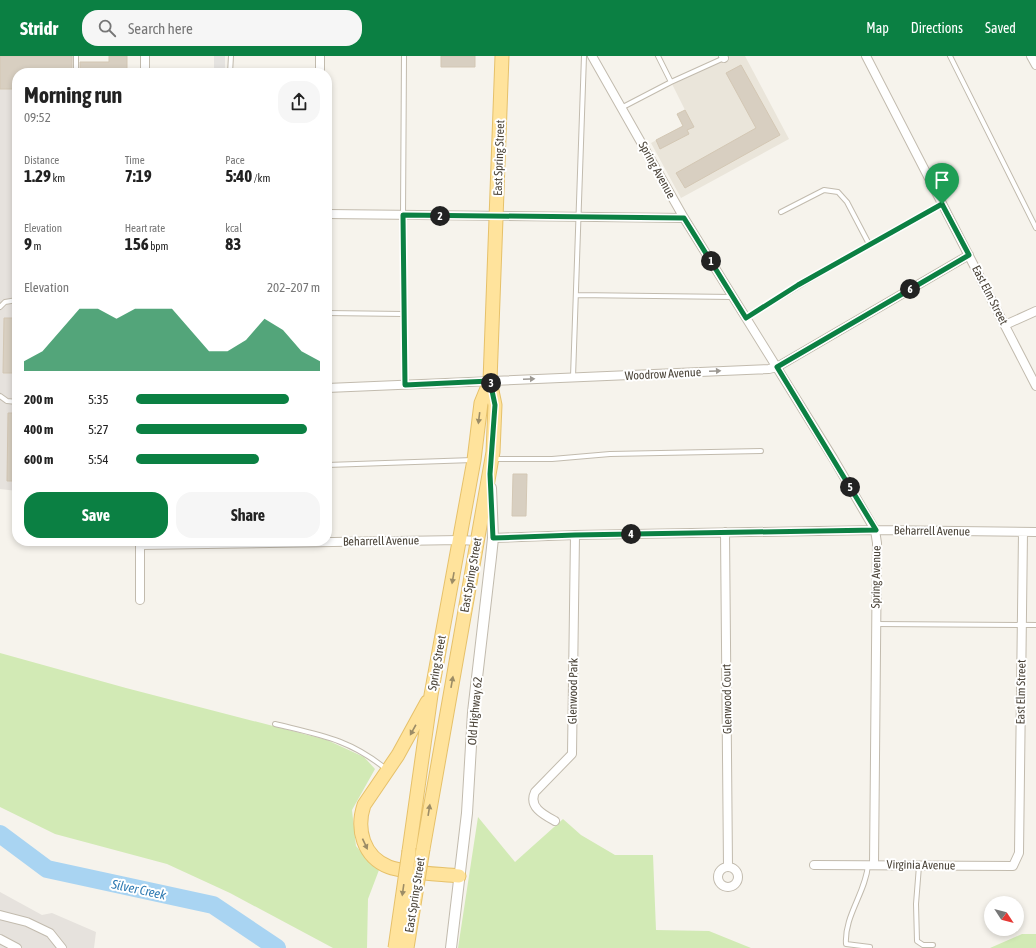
<!DOCTYPE html>
<html lang="en">
<head>
<meta charset="utf-8">
<style>
	body { margin:0; font-family:"Asap Condensed",sans-serif; background:#f6f6f6; color:#222; height:100vh; display:flex; flex-direction:column; font-size:15px; white-space:nowrap }
	* { box-sizing:border-box; margin:0 }
	p { font-size:13px; color:#767676 }
	.icon { flex:none; width:22px; height:22px; fill:none; stroke:currentColor; stroke-width:2; stroke-linecap:round; stroke-linejoin:round }
	.map { position:relative; flex:1; overflow:hidden }
	.sheet { position:absolute; left:12px; top:12px; width:320px; height:478px; display:flex; flex-direction:column; background:#fff; border-radius:16px; box-shadow:0 2px 6px #0003 }
	.sheet>* { flex:none }
	.needle { width:26px; rotate:126deg }
	.buttons { position:absolute; left:984px; top:840px; display:grid; gap:8px }
	.buttons a { display:grid; place-items:center; width:40px; height:40px; border-radius:50%; background:#fff; box-shadow:0 2px 6px #0003; font-size:20px }
	.pin { position:absolute; display:grid; place-items:center; width:34px; height:34px; color:#fff; margin:-41px -17px; border-radius:50% 50% 50% 0; rotate:-45deg; box-shadow:0 0 4px #0007 }
	.pin .icon { rotate:45deg }
	.km { position:absolute; width:20px; height:20px; margin:-10px; border-radius:50%; background:#222; color:#fff; font-size:11px; line-height:20px; text-align:center }
	.round { display:grid; place-items:center; flex:none; width:42px; height:42px; border-radius:16px; background:#f6f6f6 }
	.head { display:flex; align-items:center; justify-content:space-between; height:68px; padding:0 12px }
	h1 { font-size:22px; font-weight:700; line-height:30px }
	.stats { display:grid; grid-template-columns:repeat(3,1fr); gap:6px; height:68px; padding:4px 12px }
	.stats div { display:grid; align-content:center }
	.stats b { font-size:17px; font-weight:700 }
	.stats small { font-size:11px; font-weight:400 }
	.stats p { font-size:11px }
	.chart { height:112px; padding:8px 12px }
	.chart p { display:flex; justify-content:space-between }
	.chart svg { width:100%; height:72px; margin-top:4px; fill:#0b8043; opacity:.7 }
	.action { display:flex; gap:8px; margin-top:auto; padding:8px 12px }
	.action a { flex:1; height:46px; border-radius:16px; background:#0b8043; color:#fff; font-size:16px; font-weight:700; line-height:46px; text-align:center }
	.action a+a { background:#f6f6f6; color:#222 }
	ul { padding:0 12px; list-style:none; font-size:13px }
	li { display:grid; grid-template-columns:64px 48px 1fr; align-items:center; height:30px }
	li i { height:10px; border-radius:5px; background:#0b8043 }
	header { display:flex; align-items:center; gap:24px; box-sizing:border-box; height:56px; padding:0 20px; background:#0b8043; color:#fff }
	header strong { font-size:19px }
	nav { display:flex; gap:22px; margin-inline-start:auto; font-size:14px }
	.search { width:280px; height:36px; background:#f6f6f6; display:flex; align-items:center; gap:10px; box-sizing:border-box; padding:0 14px; border-radius:16px; color:#767676; font-size:15px }
	.map>svg:first-child { display:block }
</style>
</head>
<body>
<header>
<strong>Stridr</strong>
<div class="search"><svg class="icon" aria-label="search" viewBox="0 0 24 24"><circle cx="10" cy="10" r="6"/><path d="M15 15l6 6"/></svg>Search here</div>
<nav><a>Map</a><a>Directions</a><a>Saved</a></nav>
</header>
<div class="map">
<svg width="1036" height="892" viewBox="0 0 1036 892">
	<rect width="100%" height="100%" fill="#f6f3ec"/>
	<!-- residential -->
	<path fill="#eae5da" d="M726 0H745L789 83 681 142 651 87 683 70 677 58 685 54 672 28Z"/>
	<!-- industrial -->
	<path fill="#e6e2dd" d="M0 0H73L72 17H17V435L0 433Z
		M0 836 42 859 52 857 96 876 94 892H0Z"/>
	<!-- green -->
	<path fill="#d2eab5" d="M0 597 126 632 327 684 364 701 375 713 352 754 356 790 373 810 379 814 368 843 367 892H333L230 837 167 808 55 778 0 751Z
		M478 761 515 806 563 763 581 779 615 799H653L656 874 709 875 751 892H458Z
		M1022 878H1036V892H990Z"/>
	<!-- parking -->
	<path fill="#e5e3e0" d="M214 0H225V17H214Z"/>
	<g fill="none" stroke-linecap="round" stroke-linejoin="round">
		<!-- river -->
		<path stroke="#a9d4f2" stroke-width="18" d="M0 778 47 813 213 849 277 892"/>
	</g>
	<!-- building -->
	<path fill="#d8cfc1" stroke="#d3c7b4" d="M0 0H72V17H17V33H0Z
		M109 0H127V15H80V6H109Z
		M441 0H475V11H441Z
		M741 9 780 79 685 132 676 117 756 72 726 17Z
		M685 54 694 71 687 74 689 78 660 93 656 84 683 70 677 58Z
		M4 262H17V317H3Z
		M8 357H17V425H7Z
		M513 418H527L526 460H512Z"/>
	<g fill="none" stroke-linecap="round" stroke-linejoin="round">
		<defs>
			<path id="service" d="M76 0V17
				M404 0 403 159 405 328
				M950 0 1036 172
				M230 17 231 0
				M671 26 724 2
				M621 52 671 26 658 0
				M781 156 824 134 838 136 847 146 869 188
				M576 239 733 241
				M0 251 5 246 17 244
				M327 257 404 258
				M746 262C811 222 876 184 942 148
				M573 321 584 0
				M0 340 7 345 17 346
				M494 403H552L610 398 761 395
				M327 409 473 404
				M876 568 1036 569
				M275 668C320 679 349 683 386 713
				M868 809C866 836 844 860 846 888L870 891
				M919 810 916 848 917 885 923 889H933"/>
			<path id="minor" d="M592 0 684 162 833 402 875 474 877 487 874 808
				M723 0 724 2
				M866 0 1036 330
				M1031 0 1036 9
				M145 17V0
				M320 17V0
				M327 158 684 162
				M1005 269 1036 255
				M327 332 769 313 777 311 969 199
				M725 476 728 811
				M493 482 575 479 875 474 1036 476
				M140 489 460 484 478 485
				M140 544V485
				M555 765C544 759 528 751 535 736L572 698 575 479
				M814 809 1013 810 1019 797 1023 476
				M718 821a10 10 0 1 1 20 0a10 10 0 1 1-20 0Z
				M0 859 27 866 50 877 62 892
				M0 883 17 892"/>
			<path id="tertiary" d="M451 892 467 757 473 656 491 501 493 482 491 432"/>
			<path id="primary" d="M427 646 398 699 364 749C356 773 363 801 389 811 405 817 440 818 459 820
				M423 793 493 396 495 349 490 325 502 0
				M409 795 431 639 474 404 481 347 490 325"/>
		</defs>
		<!-- service casing -->
		<use href="#service" stroke="#c2bbae" stroke-width="6"/>
		<!-- minor casing -->
		<use href="#minor" stroke="#c2bbae" stroke-width="10"/>
		<!-- tertiary casing -->
		<use href="#tertiary" stroke="#c2bbae" stroke-width="12"/>
		<!-- primary casing -->
		<use href="#primary" stroke="#e6c16a" stroke-width="15"/>
		<!-- service -->
		<use href="#service" stroke="#fff" stroke-width="4"/>
		<!-- minor -->
		<use href="#minor" stroke="#fff" stroke-width="8"/>
		<!-- tertiary -->
		<use href="#tertiary" stroke="#fff" stroke-width="10"/>
		<!-- primary -->
		<use href="#primary" stroke="#ffe39c" stroke-width="13"/>
		<defs>
			<path id="primary-bridge" d="M395 892 409 795
				M407 892 423 793"/>
		</defs>
		<!-- primary-bridge casing -->
		<use href="#primary-bridge" stroke="#e6c16a" stroke-width="15" stroke-linecap="butt"/>
		<!-- primary-bridge -->
		<use href="#primary-bridge" stroke="#ffe39c" stroke-width="13"/>
	</g>
	<!-- one-way arrows -->
	<defs><path id="oneway-solid" d="M-6-.8H1V-3.2L6.5 0L1 3.2V.8H-6Z"/></defs>
	<g fill="#9c9892">
		<use href="#oneway-solid" transform="translate(715 315) rotate(-3)"/>
		<use href="#oneway-solid" transform="translate(529 323) rotate(-2)"/>
	</g>
	<g fill="#9c8c66">
		<use href="#oneway-solid" transform="translate(479 362) rotate(97)"/>
		<use href="#oneway-solid" transform="translate(453 522) rotate(100)"/>
		<use href="#oneway-solid" transform="translate(452 626) rotate(-80)"/>
		<use href="#oneway-solid" transform="translate(413 674) rotate(119)"/>
		<use href="#oneway-solid" transform="translate(429 754) rotate(-81)"/>
		<use href="#oneway-solid" transform="translate(365 788) rotate(65)"/>
		<use href="#oneway-solid" transform="translate(403 834) rotate(98)"/>
	</g>
	<g fill="none" stroke-linecap="round" stroke-linejoin="round">
		<defs>
			<path id="route" d="M942 148 969 199 777 311 876 474 575 479 493 482 490 418 495 349 490 325 405 329 403 159 684 162 746 262 798 229Z"/>
		</defs>
		<!-- route casing -->
		<use href="#route" stroke="#fff" stroke-width="8"/>
		<!-- route -->
		<use href="#route" stroke="#0b8043" stroke-width="5"/>
	</g>
	<g text-anchor="middle" stroke-width="4" stroke-linejoin="round" paint-order="stroke">
		<!-- street labels -->
		<g font-size="12" fill="#4b4439" stroke="#fff">
			<text transform="translate(499 102) rotate(-88)" y="4">East Spring Street</text>
			<text transform="translate(657 114) rotate(61)" y="4">Spring Avenue</text>
			<text transform="translate(990 239) rotate(63)" y="4">East Elm Street</text>
			<text transform="translate(663 318) rotate(-3)" y="4">Woodrow Avenue</text>
			<text transform="translate(932 475) rotate(1)" y="4">Beharrell Avenue</text>
			<text transform="translate(381 485) rotate(-1)" y="4">Beharrell Avenue</text>
			<text transform="translate(471 519) rotate(-80)" y="4">East Spring Street</text>
			<text transform="translate(876 521) rotate(-89)" y="4">Spring Avenue</text>
			<text transform="translate(437 607) rotate(-80)" y="4">Spring Street</text>
			<text transform="translate(573 635) rotate(-89)" y="4">Glenwood Park</text>
			<text transform="translate(1021 636) rotate(-89)" y="4">East Elm Street</text>
			<text transform="translate(727 643) rotate(-91)" y="4">Glenwood Court</text>
			<text transform="translate(475 655) rotate(-85)" y="4">Old Highway 62</text>
			<text transform="translate(921 809) rotate(1)" y="4">Virginia Avenue</text>
			<text transform="translate(415 839) rotate(-81)" y="4">East Spring Street</text>
		</g>
		<!-- water labels -->
		<g font-size="13" font-style="italic" fill="#2e7ab2" stroke="#fff">
			<text transform="translate(139 833) rotate(12)" y="5">Silver Creek</text>
		</g>
	</g>
</svg>
<div class="buttons">
<a><svg class="needle" viewBox="-14 -14 28 28"><path d="M0-13l5 13h-10z" fill="#e53935"/><path d="M0 13l5-13h-10z" fill="#767676"/></svg></a>
</div>
<div class="pin" style="left:942px;top:148px;background:#1e9e55"><svg class="icon" aria-label="arrive" viewBox="0 0 24 24"><path d="M6 21V4h12l-3 4 3 4H6"/></svg></div>
<b class="km" style="left:711px;top:205px">1</b>
<b class="km" style="left:440px;top:160px">2</b>
<b class="km" style="left:491px;top:327px">3</b>
<b class="km" style="left:631px;top:478px">4</b>
<b class="km" style="left:850px;top:431px">5</b>
<b class="km" style="left:910px;top:233px">6</b>
<section class="sheet">
<div class="head"><div><h1>Morning run</h1><p>09:52</p></div><a class="round"><svg class="icon" aria-label="share" viewBox="0 0 24 24"><path d="M12 15V3M7 8l5-5 5 5M5 13v7h14v-7"/></svg></a></div>
<div class="stats">
<div><p>Distance</p><b>1.29<small> km</small></b></div>
<div><p>Time</p><b>7:19</b></div>
<div><p>Pace</p><b>5:40<small> /km</small></b></div>
</div>
<div class="stats">
<div><p>Elevation</p><b>9<small> m</small></b></div>
<div><p>Heart rate</p><b>156<small> bpm</small></b></div>
<div><p>kcal</p><b>83</b></div>
</div>
<div class="chart"><p><span>Elevation</span>202–207 m</p>
<svg viewBox="0 0 160 44" preserveAspectRatio="none"><path d="M0 44V38L10 32L20 19L30 6L40 6L50 12L60 6L70 6L80 6L90 19L100 32L110 32L120 25L130 12L140 19L150 32L160 38V44z"/></svg>
</div>
<ul>
<li><b>200 m</b>5:35<i style="width:83%"></i></li>
<li><b>400 m</b>5:27<i style="width:93%"></i></li>
<li><b>600 m</b>5:54<i style="width:67%"></i></li>
</ul>
<div class="action"><a>Save</a><a>Share</a></div>
</section>
</div>
</body>
</html>
